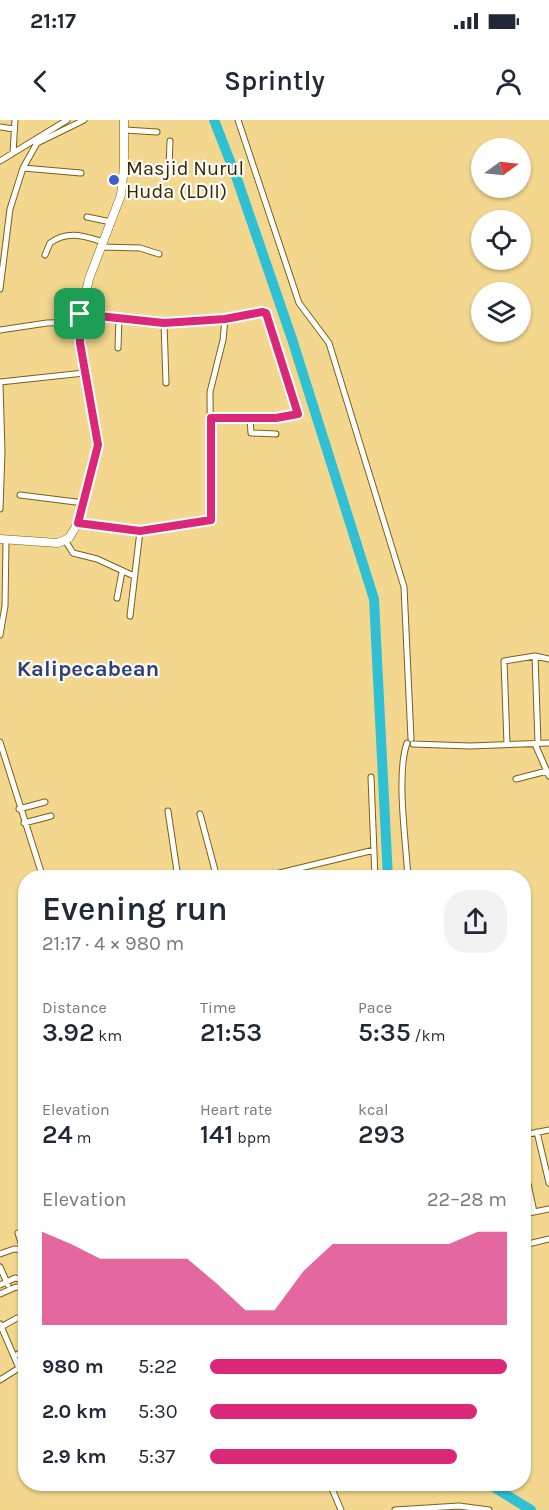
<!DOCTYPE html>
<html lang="en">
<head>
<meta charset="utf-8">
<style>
	body { margin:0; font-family:Karla,sans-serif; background:#f2f2f3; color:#1f2937; height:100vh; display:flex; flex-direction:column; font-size:22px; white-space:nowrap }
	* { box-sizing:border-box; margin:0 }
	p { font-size:20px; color:#747a83 }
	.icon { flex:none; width:33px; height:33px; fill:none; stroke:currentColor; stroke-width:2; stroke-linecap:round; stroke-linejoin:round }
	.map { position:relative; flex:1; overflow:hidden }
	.sheet { position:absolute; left:18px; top:750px; width:513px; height:621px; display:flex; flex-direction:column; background:#fff; border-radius:24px; box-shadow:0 2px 4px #0004 }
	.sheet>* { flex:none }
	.needle { width:39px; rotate:75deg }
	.controls { position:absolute; left:471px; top:18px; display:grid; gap:12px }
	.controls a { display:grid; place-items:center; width:60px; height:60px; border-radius:50%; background:#fff; box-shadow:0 2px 4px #0004; font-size:30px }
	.pin { position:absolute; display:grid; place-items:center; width:51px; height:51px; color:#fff; margin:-26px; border-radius:12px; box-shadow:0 3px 9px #0006 }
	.round { display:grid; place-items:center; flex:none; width:63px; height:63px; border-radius:24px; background:#f2f2f3 }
	.head { display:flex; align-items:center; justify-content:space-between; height:102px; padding:0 24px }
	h1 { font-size:33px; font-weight:600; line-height:45px }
	.metrics { display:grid; grid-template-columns:repeat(3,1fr); gap:9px; height:102px; padding:6px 24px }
	.metrics div { display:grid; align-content:center }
	.metrics b { font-size:26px; font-weight:600 }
	.metrics small { font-size:16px; font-weight:400 }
	.metrics p { font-size:16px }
	.chart { height:168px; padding:12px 24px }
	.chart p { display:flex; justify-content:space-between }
	.chart svg { width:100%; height:108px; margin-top:6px; fill:#db2777; opacity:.7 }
	ul { padding:0 24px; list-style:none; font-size:20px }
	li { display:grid; grid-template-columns:96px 72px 1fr; align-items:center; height:45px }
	li i { height:15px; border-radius:8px; background:#db2777 }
	.status { display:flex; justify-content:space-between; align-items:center; height:42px; padding:0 30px; background:#fff; direction:ltr }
	.status svg { height:16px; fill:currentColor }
	header { display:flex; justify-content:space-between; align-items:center; height:78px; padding:0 24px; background:#fff; font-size:27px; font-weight:600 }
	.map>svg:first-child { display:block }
</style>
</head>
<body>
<div class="status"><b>21:17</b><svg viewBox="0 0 49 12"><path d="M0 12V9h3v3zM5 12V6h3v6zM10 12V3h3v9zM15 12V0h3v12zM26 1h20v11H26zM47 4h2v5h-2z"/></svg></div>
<header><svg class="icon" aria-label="back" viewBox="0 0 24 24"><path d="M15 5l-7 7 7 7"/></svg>Sprintly<svg class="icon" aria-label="person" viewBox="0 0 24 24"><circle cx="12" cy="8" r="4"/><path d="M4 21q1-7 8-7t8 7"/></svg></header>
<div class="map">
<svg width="549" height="1390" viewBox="0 0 549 1390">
	<rect width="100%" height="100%" fill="#f4d78e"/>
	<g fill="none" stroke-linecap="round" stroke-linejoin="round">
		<!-- river -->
		<path stroke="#30c0d3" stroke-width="10" d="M214 0 237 59 292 219 374 479 388 758
			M489 1364 531 1390"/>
		<defs>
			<path id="street" d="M238 0 299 183 329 223 404 467 411 619
				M0 7 14 9
				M125 10 157 12
				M13 33 15 0
				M0 41 67 0
				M124 47 184 52
				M23 48 81 53
				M169 48 170 21
				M87 97 111 102
				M101 127 140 128 159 134
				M45 135 50 123C68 110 84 116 103 122
				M0 169 10 89 23 48 37 23 84 0
				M80 194 164 203H190L266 193 298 294 276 298H211
				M164 203 166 263
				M0 210 47 203 79 202
				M118 228 119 197
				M0 262 84 253
				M0 265 2 331 0 389
				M250 298 251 313 276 314
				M20 375 84 383
				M78 403 140 411 130 496
				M140 411 211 400 210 272 223 220 225 199
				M65 420 73 433 97 439 134 456
				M117 478 122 452
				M0 515 5 486 6 421
				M535 536 538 623
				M0 622 43 758
				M407 623C396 654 406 722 408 758
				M413 624 470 626 549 623
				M507 624 504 541 535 536 549 539
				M535 624 549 656
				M371 657 375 758
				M516 659 547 651
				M19 689 45 682
				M168 691 178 758
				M200 694 217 758
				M24 703 51 696
				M259 758 374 730
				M537 1012 549 1063
				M524 1015 549 1010
				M524 1045 534 1092
				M524 1094 549 1089
				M18 1113 23 1129
				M524 1125 549 1119
				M0 1134 14 1129 26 1130
				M0 1147 8 1165
				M0 1165 15 1158 26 1160
				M0 1174 16 1167 26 1168
				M0 1204 19 1248 0 1260
				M1 1207 17 1198H26
				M15 1236 26 1229
				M330 1364 341 1390
				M395 1390 459 1386 489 1390"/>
			<path id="secondary" d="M0 419 58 423 69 418 78 403 98 325 80 223 79 202 89 159 121 75 124 47V0"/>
		</defs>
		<!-- street casing -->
		<use href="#street" stroke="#7c6212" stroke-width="7"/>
		<!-- secondary casing -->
		<use href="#secondary" stroke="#7c6212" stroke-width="9"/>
		<!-- street -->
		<use href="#street" stroke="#fff" stroke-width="5"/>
		<!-- secondary -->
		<use href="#secondary" stroke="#fff" stroke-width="8"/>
	</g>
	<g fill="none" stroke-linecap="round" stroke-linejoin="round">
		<defs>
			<path id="route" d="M262 192 266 193 298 294 276 298H211V400L140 411 78 403 98 325 80 223V194L164 203 225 199Z"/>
		</defs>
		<!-- route casing -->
		<use href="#route" stroke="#fff" stroke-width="12"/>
		<!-- route -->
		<use href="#route" stroke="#db2777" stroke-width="8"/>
	</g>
	<!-- markers -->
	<circle fill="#405dd0" stroke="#fdfbf4" stroke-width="2" cx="114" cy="60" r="6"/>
	<g text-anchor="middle" stroke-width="4.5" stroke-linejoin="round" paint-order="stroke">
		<!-- poi labels -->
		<g font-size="20" fill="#332808" stroke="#fdfbf4" text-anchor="start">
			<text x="126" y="55">Masjid Nurul<tspan x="126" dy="23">Huda (LDII)</tspan></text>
		</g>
		<!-- quarter labels -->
		<g font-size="22" font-weight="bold" fill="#2f417a" stroke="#fdfbf4">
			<text x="88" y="556">Kalipecabean</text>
		</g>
	</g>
</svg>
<div class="controls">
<a><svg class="needle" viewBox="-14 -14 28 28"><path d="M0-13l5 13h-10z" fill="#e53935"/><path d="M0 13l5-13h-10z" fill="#747a83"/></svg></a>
<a><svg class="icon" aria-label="locate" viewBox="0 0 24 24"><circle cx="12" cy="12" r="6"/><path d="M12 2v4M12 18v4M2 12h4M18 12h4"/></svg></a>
<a><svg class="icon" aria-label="layers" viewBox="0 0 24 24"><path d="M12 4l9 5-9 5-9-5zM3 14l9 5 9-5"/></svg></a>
</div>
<div class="pin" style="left:80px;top:194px;background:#1e9e55"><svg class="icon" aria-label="arrive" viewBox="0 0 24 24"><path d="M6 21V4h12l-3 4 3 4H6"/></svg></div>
<section class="sheet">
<div class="head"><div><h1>Evening run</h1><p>21:17 · 4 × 980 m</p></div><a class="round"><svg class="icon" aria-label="share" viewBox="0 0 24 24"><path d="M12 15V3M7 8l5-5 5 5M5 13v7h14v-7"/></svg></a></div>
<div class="metrics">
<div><p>Distance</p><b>3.92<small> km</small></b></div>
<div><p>Time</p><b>21:53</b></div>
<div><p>Pace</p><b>5:35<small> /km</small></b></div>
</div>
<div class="metrics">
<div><p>Elevation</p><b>24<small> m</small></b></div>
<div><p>Heart rate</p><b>141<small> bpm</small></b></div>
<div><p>kcal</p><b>293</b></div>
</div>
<div class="chart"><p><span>Elevation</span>22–28 m</p>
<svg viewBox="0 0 160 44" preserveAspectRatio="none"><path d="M0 44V6L10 11L20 17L30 17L40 17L50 17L60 27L70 38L80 38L90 22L100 11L110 11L120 11L130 11L140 11L150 6L160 6V44z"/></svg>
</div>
<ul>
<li><b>980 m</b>5:22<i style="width:100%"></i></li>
<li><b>2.0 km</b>5:30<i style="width:90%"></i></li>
<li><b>2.9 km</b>5:37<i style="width:83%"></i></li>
</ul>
</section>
</div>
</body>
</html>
